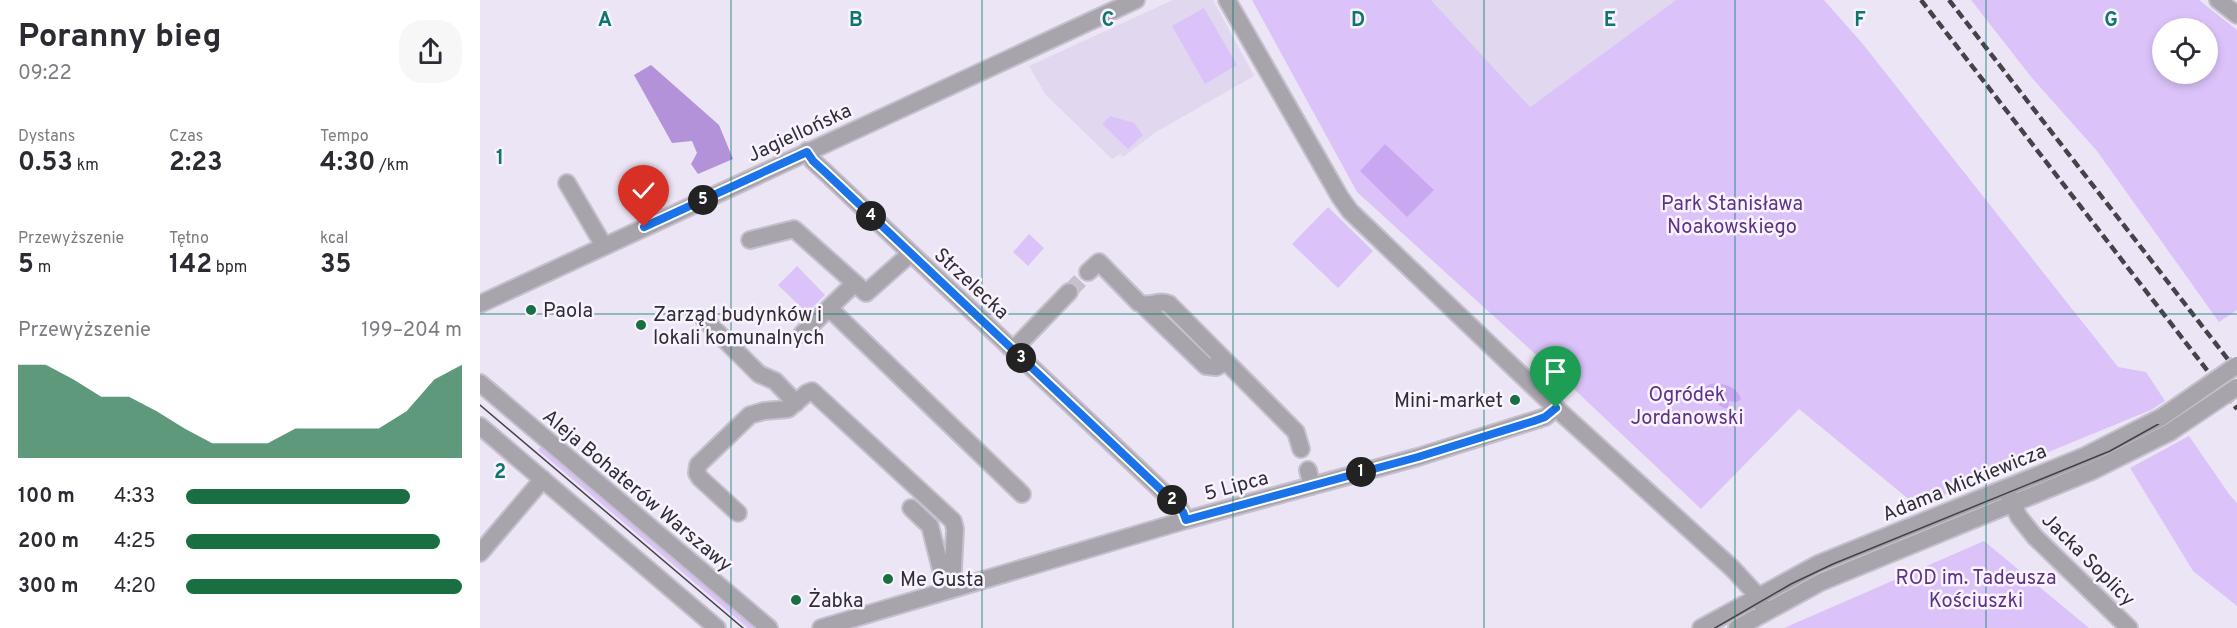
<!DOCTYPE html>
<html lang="pl">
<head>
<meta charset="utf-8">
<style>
	body { margin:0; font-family:Overpass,sans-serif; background:#f7f7f7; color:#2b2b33; height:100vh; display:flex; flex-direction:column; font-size:22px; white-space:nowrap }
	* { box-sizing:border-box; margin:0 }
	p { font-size:20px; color:#7c7c81 }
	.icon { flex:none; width:33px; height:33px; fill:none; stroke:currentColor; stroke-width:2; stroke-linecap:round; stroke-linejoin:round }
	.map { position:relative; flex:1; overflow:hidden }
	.side { display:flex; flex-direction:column; background:#fff; width:480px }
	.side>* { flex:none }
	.buttons { position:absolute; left:1672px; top:18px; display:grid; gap:12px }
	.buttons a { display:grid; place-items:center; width:66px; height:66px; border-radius:50%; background:#fff; box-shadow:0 3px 9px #0003; font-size:30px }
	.pin { position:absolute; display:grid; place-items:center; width:51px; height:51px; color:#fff; margin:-62px -26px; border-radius:50% 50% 50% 0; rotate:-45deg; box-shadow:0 0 6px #0007 }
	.pin .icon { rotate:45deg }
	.km { position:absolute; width:30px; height:30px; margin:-15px; border-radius:50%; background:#222; color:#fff; font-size:16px; line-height:30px; text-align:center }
	.round { display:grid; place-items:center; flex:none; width:63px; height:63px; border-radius:24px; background:#f7f7f7 }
	.head { display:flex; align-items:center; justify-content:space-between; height:102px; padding:0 18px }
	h1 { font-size:33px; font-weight:700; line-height:45px }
	.metrics { display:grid; grid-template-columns:repeat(3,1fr); gap:9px; height:102px; padding:6px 18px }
	.metrics div { display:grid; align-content:center }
	.metrics b { font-size:26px; font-weight:700 }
	.metrics small { font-size:16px; font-weight:400 }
	.metrics p { font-size:16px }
	.chart { height:168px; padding:12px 18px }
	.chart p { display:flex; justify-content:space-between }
	.chart svg { width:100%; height:108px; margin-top:6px; fill:#196f42; opacity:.7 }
	ul { padding:0 18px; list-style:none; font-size:20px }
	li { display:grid; grid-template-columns:96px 72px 1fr; align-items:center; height:45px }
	li i { height:15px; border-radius:8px; background:#196f42 }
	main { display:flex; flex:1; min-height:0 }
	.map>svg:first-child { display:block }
</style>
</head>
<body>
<main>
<section class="side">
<div class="head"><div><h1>Poranny bieg</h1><p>09:22</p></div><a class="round"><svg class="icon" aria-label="share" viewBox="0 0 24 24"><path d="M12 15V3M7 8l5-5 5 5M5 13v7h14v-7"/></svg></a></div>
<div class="metrics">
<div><p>Dystans</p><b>0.53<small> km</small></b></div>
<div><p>Czas</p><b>2:23</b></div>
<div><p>Tempo</p><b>4:30<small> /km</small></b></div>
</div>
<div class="metrics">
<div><p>Przewyższenie</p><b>5<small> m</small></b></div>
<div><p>Tętno</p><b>142<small> bpm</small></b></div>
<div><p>kcal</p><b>35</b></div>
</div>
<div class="chart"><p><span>Przewyższenie</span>199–204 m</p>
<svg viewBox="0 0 160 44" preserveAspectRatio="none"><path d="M0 44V6L10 6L20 12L30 19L40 19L50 25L60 32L70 38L80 38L90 38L100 32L110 32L120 32L130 32L140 25L150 12L160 6V44z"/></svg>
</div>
<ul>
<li><b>100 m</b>4:33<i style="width:81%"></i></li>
<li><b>200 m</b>4:25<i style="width:92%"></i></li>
<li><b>300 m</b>4:20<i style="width:100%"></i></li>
</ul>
</section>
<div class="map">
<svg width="1757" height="628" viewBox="0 0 1757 628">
	<rect width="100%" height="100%" fill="#ece5f5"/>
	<!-- built -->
	<path fill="#e1d7ef" d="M693 0H733L774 76 676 132 643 157 640 154 632 159 566 95 549 66Z
		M951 0H1196L1050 107Z"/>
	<!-- green -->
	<path fill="#dbc3fa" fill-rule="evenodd" d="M772 0H951L1050 107 1196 0H1344L1382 43 1638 367 1666 372 1685 401 1671 410 1437 506 1319 409 1221 509 1096 391 877 192Z
		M1491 0H1719L1757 30V310L1739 322 1617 151 1552 78ZM1683 28H1728V74H1683Z
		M724 8 757 65 725 84 692 26Z
		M630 116 654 123 663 135 648 149 622 124Z
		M848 207 893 251 858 288 812 244Z
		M549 234 564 248 548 266 533 252Z
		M317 266 345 295 327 313 298 285Z
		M1709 436 1749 494 1757 503V606L1713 571 1650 468Z
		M62 445 272 624 273 628H268L58 450Z
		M1504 541 1609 628H1304Z"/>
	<!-- forest -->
	<path fill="#b392da" d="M171 65 239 125 253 159 218 174 211 164 217 153 212 141 192 143 154 75Z"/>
	<!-- water -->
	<path fill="#c9a7f1" d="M905 144 954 190 927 217 880 171Z
		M1231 384C1243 383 1257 386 1261 399L1257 402 1249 401 1248 409C1237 406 1227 398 1226 386Z"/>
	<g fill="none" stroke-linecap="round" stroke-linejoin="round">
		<!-- minor-tunnel -->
		<path stroke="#c6c0ce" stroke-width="16" stroke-dasharray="16 8" stroke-linecap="butt" d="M589 292 608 272"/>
		<defs>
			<path id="minor" d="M747 0 860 197 870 211 1076 408 1253 569 1274 592 1286 612
				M1738 0 1757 15
				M327 151 333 161 345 172 698 506 706 520
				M87 183 124 246
				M270 240 314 229 386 293 430 254
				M608 272 619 262 659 303C670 308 679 299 689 304L816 432 821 449
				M0 304 656 0
				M663 305 726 366 736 367 746 362
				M349 308 542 494
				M224 319 279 374 295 381 316 403
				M322 334 375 283
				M533 350 589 292
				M0 383 289 628
				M0 426 237 628
				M828 470 832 486
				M1528 494 1539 517 1555 537 1649 628
				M431 508 450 526 466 589
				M258 513 220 478 217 473 218 465 270 415 284 411 308 409 327 393 332 391 473 521 475 529 472 588
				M0 553 63 479
				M341 628 706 520 938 457 1065 417 1076 408
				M1221 628 1338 564 1605 456 1682 417
				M1257 628 1341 582 1612 471 1690 432"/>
		</defs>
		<!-- minor casing -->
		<use href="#minor" stroke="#c6c0ce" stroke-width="20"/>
		<!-- minor -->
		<use href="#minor" stroke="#a7a4ab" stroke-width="16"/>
		<!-- tram -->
		<path stroke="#454249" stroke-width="1.5" d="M0 405 263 628
			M1235 628 1311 584 1353 564 1630 451 1693 416 1757 372"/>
		<!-- rail -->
		<path stroke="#454249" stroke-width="4.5" stroke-dasharray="9 4.5" stroke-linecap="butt" d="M1441 0 1757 409
			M1469 0 1757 371"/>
		<defs>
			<path id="minor-bridge" d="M1682 417 1757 365
				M1690 432 1757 387"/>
		</defs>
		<!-- minor-bridge casing -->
		<use href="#minor-bridge" stroke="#c6c0ce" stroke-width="20" stroke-linecap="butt"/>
		<!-- minor-bridge -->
		<use href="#minor-bridge" stroke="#a7a4ab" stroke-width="16"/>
	</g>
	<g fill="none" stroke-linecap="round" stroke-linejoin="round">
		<defs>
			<path id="route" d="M164 227 327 152 333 161 345 172 695 503 703 512 706 520 938 457 1054 421 1065 417 1076 408"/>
		</defs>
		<!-- route casing -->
		<use href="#route" stroke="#fff" stroke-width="12"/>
		<!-- route -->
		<use href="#route" stroke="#1a73e8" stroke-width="8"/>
	</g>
	<!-- grid -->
	<path fill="none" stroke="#0f766e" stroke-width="1.5" stroke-opacity="0.55" d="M251 0V628M502 0V628M753 0V628M1004 0V628M1255 0V628M1506 0V628M0 314H1757"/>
	<!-- markers -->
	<g fill="#196f42" stroke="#f8f3fe" stroke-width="2">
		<circle cx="51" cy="310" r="6"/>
		<circle cx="161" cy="325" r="6"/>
		<circle cx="1035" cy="400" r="6"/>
		<circle cx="408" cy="579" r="6"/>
		<circle cx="316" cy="600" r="6"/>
	</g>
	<g text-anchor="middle" stroke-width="5" stroke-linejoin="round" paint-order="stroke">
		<!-- street labels -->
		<g font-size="20" fill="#302d33" stroke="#f8f3fe">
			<text transform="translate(319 132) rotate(-25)" y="7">Jagiellońska</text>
			<text transform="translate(492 283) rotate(43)" y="7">Strzelecka</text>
			<text transform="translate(1484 482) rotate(-22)" y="7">Adama Mickiewicza</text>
			<text transform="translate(756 485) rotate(-15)" y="7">5 Lipca</text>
			<text transform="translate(158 490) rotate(40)" y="7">Aleja Bohaterów Warszawy</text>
			<text transform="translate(1609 559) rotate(45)" y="7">Jacka Soplicy</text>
		</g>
		<!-- park labels -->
		<g font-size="20" fill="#5e3287" stroke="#f8f3fe">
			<text x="1252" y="210">Park Stanisława<tspan x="1252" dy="23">Noakowskiego</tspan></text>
			<text x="1207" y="401">Ogródek<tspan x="1207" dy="23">Jordanowski</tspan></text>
			<text x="1496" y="584">ROD im. Tadeusza<tspan x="1496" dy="23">Kościuszki</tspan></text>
		</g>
		<!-- poi labels -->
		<g font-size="20" fill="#302d33" stroke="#f8f3fe" text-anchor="start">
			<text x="63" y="317">Paola</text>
			<text x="173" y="321">Zarząd budynków i<tspan x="173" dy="23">lokali komunalnych</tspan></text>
			<text x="1023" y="407" text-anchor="end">Mini-market</text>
			<text x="420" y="586">Me Gusta</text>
			<text x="328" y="607">Żabka</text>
		</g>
	</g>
	<g font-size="20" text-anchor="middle" font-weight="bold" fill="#0f766e" stroke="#f8f3fe" stroke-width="5" stroke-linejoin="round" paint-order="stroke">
		<text x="125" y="26">A</text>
		<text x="376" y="26">B</text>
		<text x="628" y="26">C</text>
		<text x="878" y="26">D</text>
		<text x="1130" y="26">E</text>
		<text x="1380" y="26">F</text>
		<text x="1631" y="26">G</text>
		<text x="20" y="164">1</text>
		<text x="20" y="478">2</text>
	</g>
</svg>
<div class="buttons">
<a><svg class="icon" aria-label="locate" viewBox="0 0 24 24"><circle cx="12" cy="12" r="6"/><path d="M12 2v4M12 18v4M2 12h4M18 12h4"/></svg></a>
</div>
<div class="pin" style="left:1076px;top:408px;background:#1e9e55"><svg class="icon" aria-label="arrive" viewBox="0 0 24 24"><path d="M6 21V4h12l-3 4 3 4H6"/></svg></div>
<div class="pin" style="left:164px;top:227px;background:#d93025"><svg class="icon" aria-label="check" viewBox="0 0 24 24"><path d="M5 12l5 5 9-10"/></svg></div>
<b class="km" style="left:881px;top:472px">1</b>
<b class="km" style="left:692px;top:500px">2</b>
<b class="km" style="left:541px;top:358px">3</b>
<b class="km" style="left:391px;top:216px">4</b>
<b class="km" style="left:223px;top:200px">5</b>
</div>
</main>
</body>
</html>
